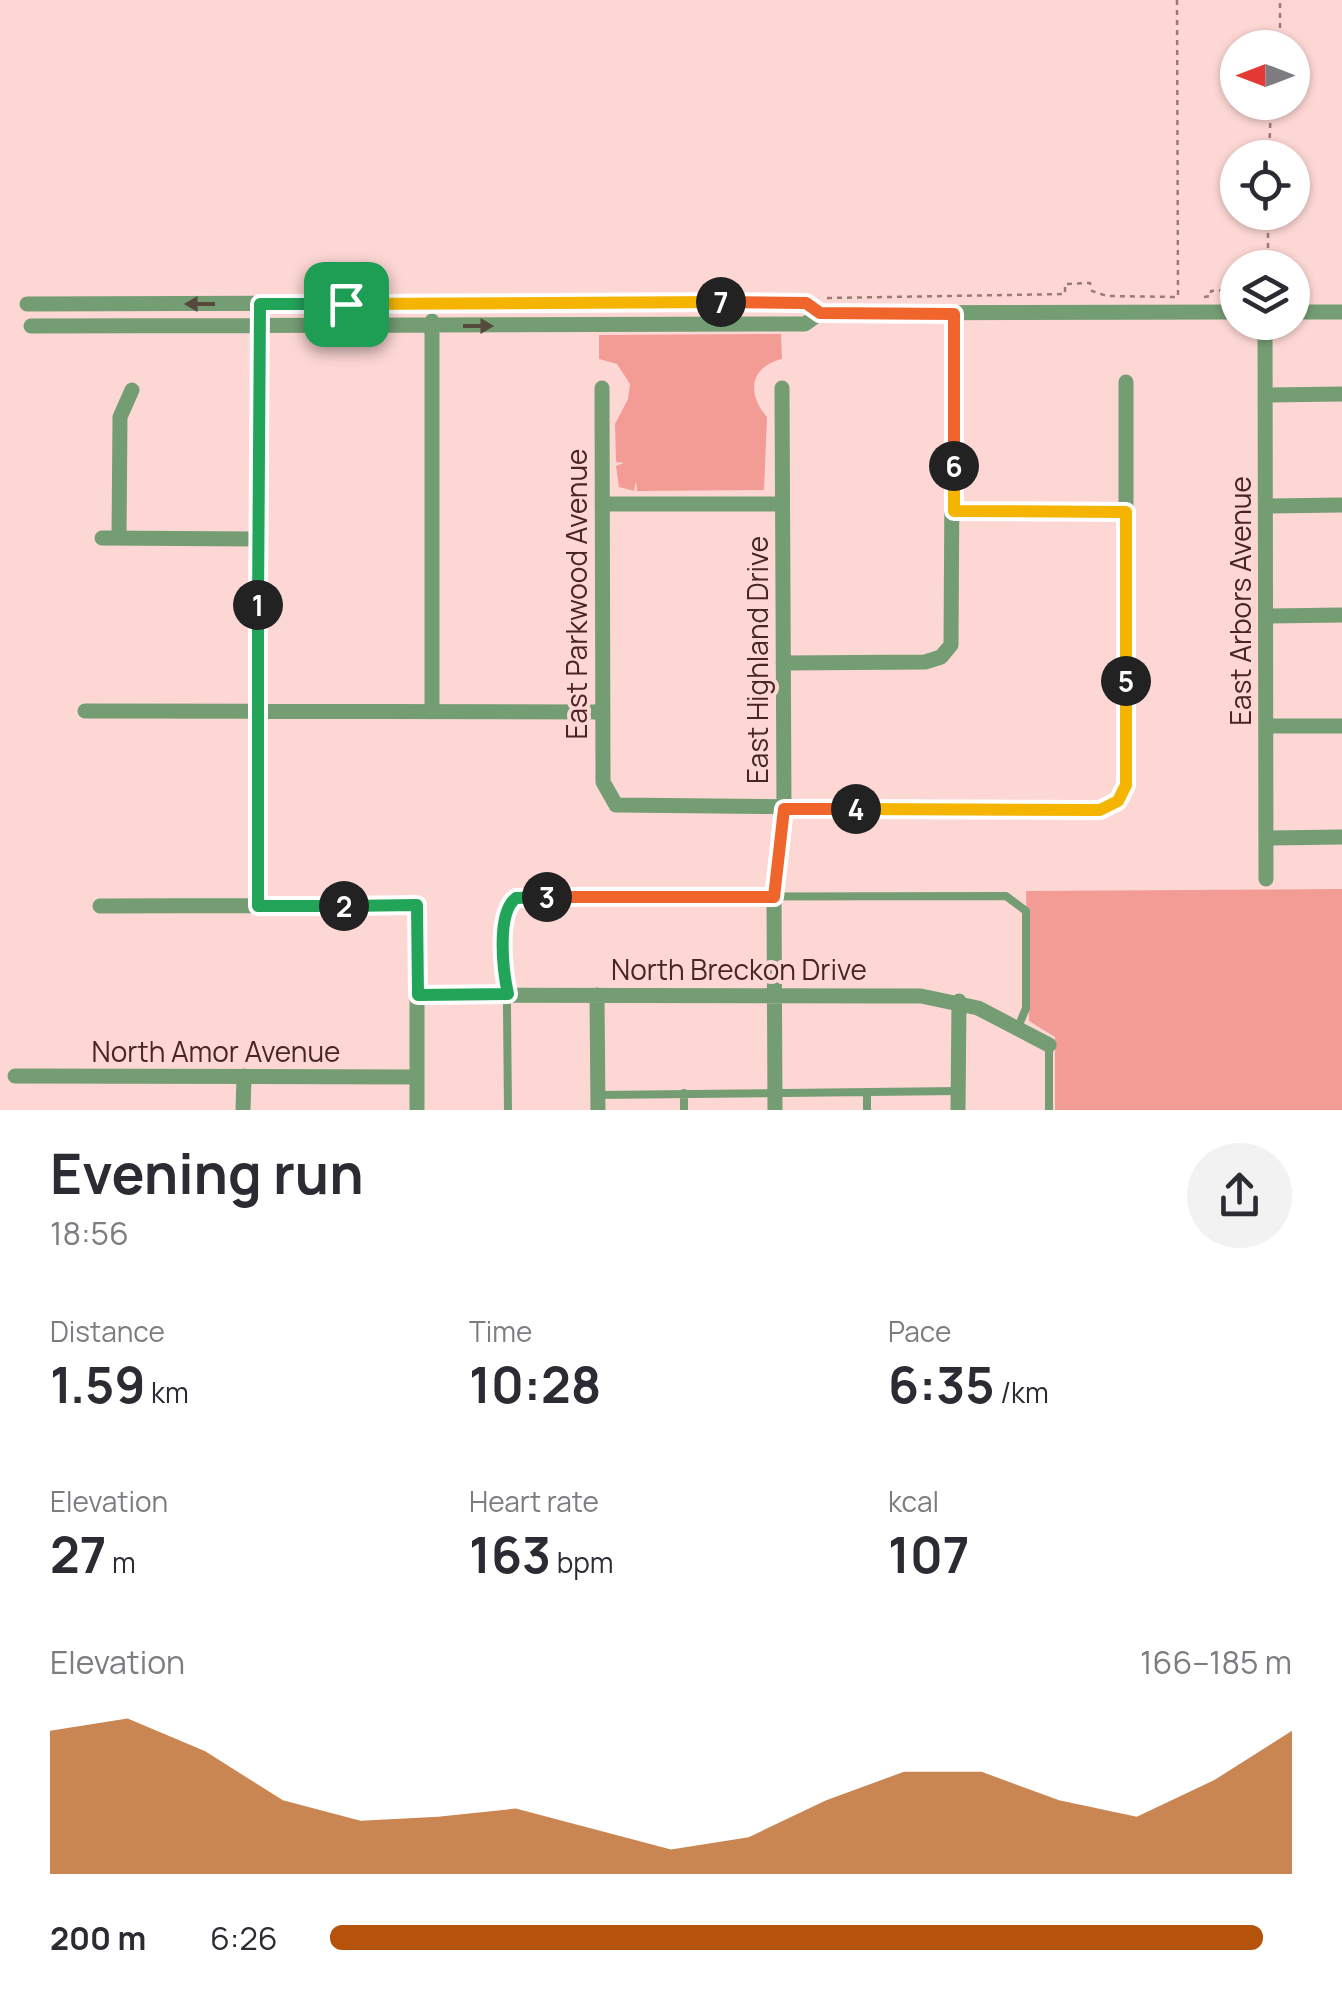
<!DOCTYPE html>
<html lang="en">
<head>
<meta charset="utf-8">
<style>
	body { margin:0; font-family:Manrope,sans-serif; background:#f2f2f3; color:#2b2b33; height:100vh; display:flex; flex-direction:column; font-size:38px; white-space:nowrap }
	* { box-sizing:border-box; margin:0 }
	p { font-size:32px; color:#7c7c81 }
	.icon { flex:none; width:55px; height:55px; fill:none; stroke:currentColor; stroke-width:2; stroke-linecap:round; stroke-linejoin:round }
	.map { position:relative; height:1110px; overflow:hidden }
	.drawer { display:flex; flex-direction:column; background:#fff; flex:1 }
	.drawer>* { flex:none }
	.needle { width:65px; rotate:270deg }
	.fabs { position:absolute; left:1220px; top:30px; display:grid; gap:20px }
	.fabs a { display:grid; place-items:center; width:90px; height:90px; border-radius:50%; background:#fff; box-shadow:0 2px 8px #0004; font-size:50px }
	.pin { position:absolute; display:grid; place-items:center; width:85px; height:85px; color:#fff; margin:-42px; border-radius:20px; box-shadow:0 5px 15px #0006 }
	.km { position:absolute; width:50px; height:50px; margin:-25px; border-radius:50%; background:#222; color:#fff; font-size:28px; line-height:50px; text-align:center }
	.round { display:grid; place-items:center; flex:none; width:105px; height:105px; border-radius:52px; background:#f2f2f3 }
	.head { display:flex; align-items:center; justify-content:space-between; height:170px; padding:0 50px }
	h1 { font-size:55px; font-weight:700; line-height:75px }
	.figures { display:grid; grid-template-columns:repeat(3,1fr); gap:15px; height:170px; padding:10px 50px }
	.figures div { display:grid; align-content:center }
	.figures b { font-size:50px; font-weight:700 }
	.figures small { font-size:28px; font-weight:400 }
	.figures p { font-size:28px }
	.chart { height:280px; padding:20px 50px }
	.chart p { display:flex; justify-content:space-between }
	.chart svg { width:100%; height:180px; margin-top:10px; fill:#b45309; opacity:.7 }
	ul { padding:0 50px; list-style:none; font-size:32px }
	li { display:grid; grid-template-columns:160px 120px 1fr; align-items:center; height:75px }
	li i { height:25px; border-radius:12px; background:#b45309 }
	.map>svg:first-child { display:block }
</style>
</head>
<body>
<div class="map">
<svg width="1342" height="1110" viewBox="0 0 1342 1110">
	<rect width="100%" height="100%" fill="#fdd7d4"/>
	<!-- green -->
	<path fill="#f39c96" d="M781 334 782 359C749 367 747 394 767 417L764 490 637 491 636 481 634 491 619 487 616 466 624 463 616 462 615 424 628 399 630 384 617 364 599 359V335Z
		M1342 889V1110H1055V1037L1029 1021 1026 891Z"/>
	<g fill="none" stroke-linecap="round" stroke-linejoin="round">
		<!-- path -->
		<path stroke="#9d7976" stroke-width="2.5" stroke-dasharray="5 5" stroke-linecap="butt" d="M1177 0 1178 295
			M1280 48V0
			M1269 158 1271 102
			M1268 268V212
			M1204 297 1211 296V291L1238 289
			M827 298 1065 294V284L1090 283 1092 291 1107 296 1176 297"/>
		<!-- service -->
		<path stroke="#759d74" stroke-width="8" d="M684 1093V1110
			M598 1095 958 1091
			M508 1110 506 909 516 897 1006 896 1026 911V1008L1019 1025
			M867 1110V1092
			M1049 1110V1045"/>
		<!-- minor -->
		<path stroke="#759d74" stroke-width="15" d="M27 304 743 302 806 303 820 313 1238 312
			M1292 312H1342
			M432 321V712
			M1265 322 1266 879
			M31 326 805 324 820 313
			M602 388 603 782 616 805 1100 810 1118 801 1126 785V382
			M1265 395 1342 394
			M602 504H782
			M1266 506 1342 505
			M953 511H1126
			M102 538 258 539
			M119 538 120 417 132 390
			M1266 616 1342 615
			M783 663 925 662 941 657 951 645 953 314
			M85 711 603 712
			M1266 726H1342
			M1266 838 1342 837
			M100 906 417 905V1110
			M258 906 260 315
			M418 995 921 996 978 1008 1049 1045
			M597 995 598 1110
			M15 1076 417 1077
			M243 1110 244 1076
			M775 1110 774 897 784 809 782 388
			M958 1110 959 1001"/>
	</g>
	<!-- one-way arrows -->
	<defs><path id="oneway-solid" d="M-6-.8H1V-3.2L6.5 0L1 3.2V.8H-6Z" transform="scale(2.5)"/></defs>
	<g fill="#564a3c">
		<use href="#oneway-solid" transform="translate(200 304) rotate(180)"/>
		<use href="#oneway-solid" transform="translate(478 326)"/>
	</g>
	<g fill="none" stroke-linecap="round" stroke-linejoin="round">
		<defs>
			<path id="split-1" d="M258 605 260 304H346"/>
			<path id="split-2" d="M258 605V906H344"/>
			<path id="split-3" d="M344 906 417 905 418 995 508 994C503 971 496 913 516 898L547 897"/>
			<path id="split-4" d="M547 897H774L784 809H856"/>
			<path id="split-5" d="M856 809 1100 810 1118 801 1126 785V681"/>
			<path id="split-6" d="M954 466V511L1126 512V681"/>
			<path id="split-7" d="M721 302 806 303 820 313 954 314V466"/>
			<path id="split-8" d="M346 304 721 302"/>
		</defs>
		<!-- split-1 casing -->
		<use href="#split-1" stroke="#fff" stroke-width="20"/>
		<!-- split-2 casing -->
		<use href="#split-2" stroke="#fff" stroke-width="20"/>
		<!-- split-3 casing -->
		<use href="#split-3" stroke="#fff" stroke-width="20"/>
		<!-- split-4 casing -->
		<use href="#split-4" stroke="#fff" stroke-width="20"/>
		<!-- split-5 casing -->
		<use href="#split-5" stroke="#fff" stroke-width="20"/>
		<!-- split-6 casing -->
		<use href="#split-6" stroke="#fff" stroke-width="20"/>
		<!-- split-7 casing -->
		<use href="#split-7" stroke="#fff" stroke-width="20"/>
		<!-- split-8 casing -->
		<use href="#split-8" stroke="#fff" stroke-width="20"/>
		<!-- split-1 -->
		<use href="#split-1" stroke="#22a559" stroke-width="12"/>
		<!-- split-2 -->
		<use href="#split-2" stroke="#22a559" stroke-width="12"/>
		<!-- split-3 -->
		<use href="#split-3" stroke="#22a559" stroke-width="12"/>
		<!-- split-4 -->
		<use href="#split-4" stroke="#f0652b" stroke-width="12"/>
		<!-- split-5 -->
		<use href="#split-5" stroke="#f5b400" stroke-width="12"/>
		<!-- split-6 -->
		<use href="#split-6" stroke="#f5b400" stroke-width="12"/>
		<!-- split-7 -->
		<use href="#split-7" stroke="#f0652b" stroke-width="12"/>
		<!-- split-8 -->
		<use href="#split-8" stroke="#f5b400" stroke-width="12"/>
	</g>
	<g text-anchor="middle" stroke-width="8" stroke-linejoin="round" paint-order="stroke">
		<!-- street labels -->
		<g font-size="28" fill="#492624" stroke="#fdd7d4">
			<text transform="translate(577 594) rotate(-90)" y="10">East Parkwood Avenue</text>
			<text transform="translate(1241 601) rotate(-90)" y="10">East Arbors Avenue</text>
			<text transform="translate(758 660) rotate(-90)" y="10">East Highland Drive</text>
			<text x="739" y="980">North Breckon Drive</text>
			<text x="216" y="1062">North Amor Avenue</text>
		</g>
	</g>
</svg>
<div class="fabs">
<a><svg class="needle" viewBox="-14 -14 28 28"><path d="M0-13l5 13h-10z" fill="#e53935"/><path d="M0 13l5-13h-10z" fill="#7c7c81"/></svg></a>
<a><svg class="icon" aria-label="locate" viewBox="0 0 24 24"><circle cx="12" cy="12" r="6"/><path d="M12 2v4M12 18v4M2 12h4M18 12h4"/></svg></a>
<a><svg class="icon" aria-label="layers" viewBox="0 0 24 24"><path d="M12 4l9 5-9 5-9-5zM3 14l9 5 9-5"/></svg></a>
</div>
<div class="pin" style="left:346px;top:304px;background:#1e9e55"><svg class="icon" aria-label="arrive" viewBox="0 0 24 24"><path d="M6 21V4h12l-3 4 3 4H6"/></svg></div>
<b class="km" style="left:258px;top:605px">1</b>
<b class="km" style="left:344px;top:906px">2</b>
<b class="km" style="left:547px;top:897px">3</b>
<b class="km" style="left:856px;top:809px">4</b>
<b class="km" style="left:1126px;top:681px">5</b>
<b class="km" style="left:954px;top:466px">6</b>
<b class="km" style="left:721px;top:302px">7</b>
</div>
<section class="drawer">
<div class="head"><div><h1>Evening run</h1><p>18:56</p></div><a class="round"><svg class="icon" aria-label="share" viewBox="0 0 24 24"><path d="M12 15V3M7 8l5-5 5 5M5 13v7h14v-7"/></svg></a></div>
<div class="figures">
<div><p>Distance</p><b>1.59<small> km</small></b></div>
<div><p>Time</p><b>10:28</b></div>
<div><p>Pace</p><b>6:35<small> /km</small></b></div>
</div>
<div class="figures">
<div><p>Elevation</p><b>27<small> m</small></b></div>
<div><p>Heart rate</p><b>163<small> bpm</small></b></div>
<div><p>kcal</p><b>107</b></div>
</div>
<div class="chart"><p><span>Elevation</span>166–185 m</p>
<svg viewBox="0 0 160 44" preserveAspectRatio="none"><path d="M0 44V9L10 6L20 14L30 26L40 31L50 30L60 28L70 33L80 38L90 35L100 26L110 19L120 19L130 26L140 30L150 21L160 9V44z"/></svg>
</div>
<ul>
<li><b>200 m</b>6:26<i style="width:97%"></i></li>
</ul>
</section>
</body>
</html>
